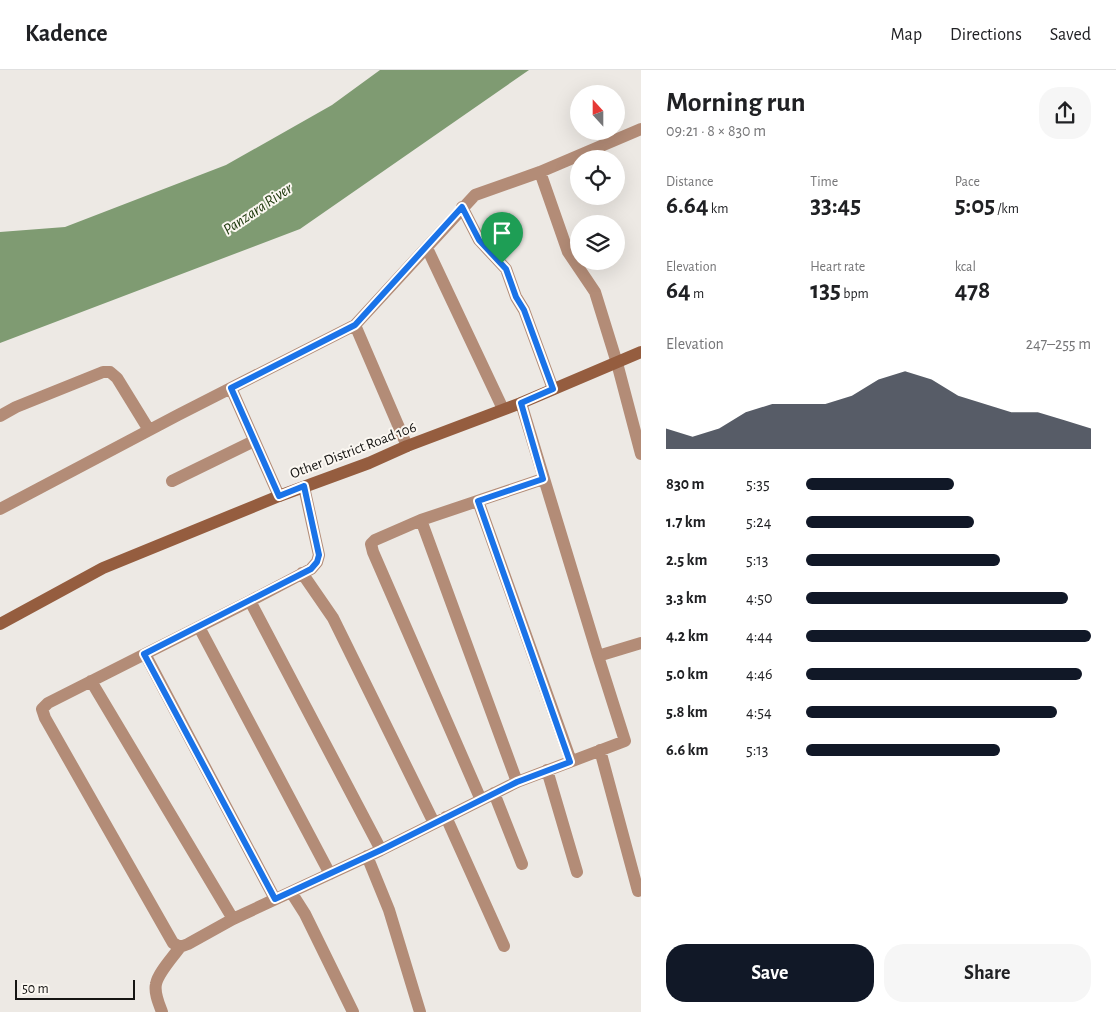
<!DOCTYPE html>
<html lang="en">
<head>
<meta charset="utf-8">
<style>
	body { margin:0; font-family:"Alegreya Sans",sans-serif; background:#f6f6f6; color:#202124; height:100vh; display:flex; flex-direction:column; font-size:19px; white-space:nowrap }
	* { box-sizing:border-box; margin:0 }
	p { font-size:16px; color:#757577 }
	.icon { flex:none; width:28px; height:28px; fill:none; stroke:currentColor; stroke-width:2; stroke-linecap:round; stroke-linejoin:round }
	.map { position:relative; flex:1; overflow:hidden }
	.details { display:flex; flex-direction:column; background:#fff; width:475px }
	.details>* { flex:none }
	.needle { width:32px; rotate:339deg }
	.buttons { position:absolute; left:570px; top:15px; display:grid; gap:10px }
	.buttons a { display:grid; place-items:center; width:55px; height:55px; border-radius:50%; background:#fff; box-shadow:0 5px 20px #0002; font-size:25px }
	.scale { position:absolute; left:15px; bottom:12px; width:120px; box-sizing:border-box; padding-left:5px; border:2px solid #161513; border-top:0; font-size:14px; line-height:18px; white-space:nowrap; color:#161513; -webkit-text-stroke:4px #fbf7f1; paint-order:stroke }
	.pin { position:absolute; display:grid; place-items:center; width:42px; height:42px; color:#fff; margin:-51px -21px; border-radius:50% 50% 50% 0; rotate:-45deg; box-shadow:0 0 5px #0007 }
	.pin .icon { rotate:45deg }
	.round { display:grid; place-items:center; flex:none; width:52px; height:52px; border-radius:20px; background:#f6f6f6 }
	.head { display:flex; align-items:center; justify-content:space-between; height:85px; padding:0 25px }
	h1 { font-size:28px; font-weight:700; line-height:38px }
	.figures { display:grid; grid-template-columns:repeat(3,1fr); gap:8px; height:85px; padding:5px 25px }
	.figures div { display:grid; align-content:center }
	.figures b { font-size:25px; font-weight:700 }
	.figures small { font-size:14px; font-weight:400 }
	.figures p { font-size:14px }
	.chart { height:140px; padding:10px 25px }
	.chart p { display:flex; justify-content:space-between }
	.chart svg { width:100%; height:90px; margin-top:5px; fill:#111827; opacity:.7 }
	.cta { display:flex; gap:10px; margin-top:auto; padding:10px 25px }
	.cta a { flex:1; height:58px; border-radius:20px; background:#111827; color:#fff; font-size:20px; font-weight:700; line-height:58px; text-align:center }
	.cta a+a { background:#f6f6f6; color:#202124 }
	ul { padding:0 25px; list-style:none; font-size:16px }
	li { display:grid; grid-template-columns:80px 60px 1fr; align-items:center; height:38px }
	li i { height:12px; border-radius:6px; background:#111827 }
	header { display:flex; align-items:center; gap:30px; box-sizing:border-box; height:70px; padding:0 25px; background:#fff; border-bottom:1px solid #e0e0e0 }
	header strong { font-size:24px }
	nav { display:flex; gap:28px; margin-inline-start:auto; font-size:18px }
	main { display:flex; flex:1; min-height:0 }
	.map>svg:first-child { display:block }
</style>
</head>
<body>
<header>
<strong>Kadence</strong>
<nav><a>Map</a><a>Directions</a><a>Saved</a></nav>
</header>
<main>
<div class="map">
<svg width="641" height="942" viewBox="0 0 641 942">
	<rect width="100%" height="100%" fill="#ede9e4"/>
	<!-- water -->
	<path fill="#7f9b72" d="M380 0H529L300 159 0 273V162L65 157 226 95 332 35Z"/>
	<g fill="none" stroke-linecap="round" stroke-linejoin="round">
		<!-- minor -->
		<path stroke="#b38c77" stroke-width="12" d="M540 102 568 182 595 222 617 293 641 384
			M462 137 479 170 506 199 516 227 524 240 553 319
			M427 178 503 339
			M355 255 407 376
			M231 318 279 426
			M521 333 598 586
			M0 346 16 337 103 302H110L117 308 149 360
			M172 411 254 371
			M304 417 319 485 317 492 311 499 250 531 48 633 42 639 45 648 173 873 180 877 188 874 233 849 381 780 517 712 625 671 598 586 641 573
			M478 431 571 691
			M0 439 178 345 355 255 475 125 540 102 641 59
			M421 450 517 712
			M302 503 333 548 434 753
			M250 531 381 780
			M199 557 330 804
			M145 584 275 829
			M91 611 233 849
			M600 680 638 821
			M547 700 577 802
			M494 723 522 794
			M481 730 373 482 371 474 375 470 421 450 543 409
			M446 747 504 876
			M367 786 389 840 420 942
			M291 822 305 844 353 942
			M162 942C159 934 154 923 156 914 158 903 173 887 180 877"/>
		<!-- secondary -->
		<path stroke="#955d3f" stroke-width="12" d="M0 554 103 498 279 426 369 393 407 376 521 333 641 282"/>
	</g>
	<g fill="none" stroke-linecap="round" stroke-linejoin="round">
		<defs>
			<path id="route" d="M462 137 479 170 506 199 516 227 524 240 553 319 521 333 543 409 478 431 570 692 517 712 381 780 275 829 144 584 311 499 317 492 319 485 304 416 279 426 231 318 355 255Z"/>
		</defs>
		<!-- route casing -->
		<use href="#route" stroke="#fff" stroke-width="10"/>
		<!-- route -->
		<use href="#route" stroke="#1a73e8" stroke-width="6"/>
	</g>
	<g text-anchor="middle" stroke-width="4" stroke-linejoin="round" paint-order="stroke">
		<!-- street labels -->
		<g font-size="15" fill="#161513" stroke="#fbf7f1">
			<text transform="translate(353 380) rotate(-21)" y="5">Other District Road 106</text>
		</g>
		<!-- water labels -->
		<g font-size="16" font-style="italic" fill="#193508" stroke="#fbf7f1">
			<text transform="translate(257 138) rotate(-34)" y="6">Panzara River</text>
		</g>
	</g>
</svg>
<div class="buttons">
<a><svg class="needle" viewBox="-14 -14 28 28"><path d="M0-13l5 13h-10z" fill="#e53935"/><path d="M0 13l5-13h-10z" fill="#757577"/></svg></a>
<a><svg class="icon" aria-label="locate" viewBox="0 0 24 24"><circle cx="12" cy="12" r="6"/><path d="M12 2v4M12 18v4M2 12h4M18 12h4"/></svg></a>
<a><svg class="icon" aria-label="layers" viewBox="0 0 24 24"><path d="M12 4l9 5-9 5-9-5zM3 14l9 5 9-5"/></svg></a>
</div>
<div class="scale">50 m</div>
<div class="pin" style="left:502px;top:193px;background:#1e9e55"><svg class="icon" aria-label="arrive" viewBox="0 0 24 24"><path d="M6 21V4h12l-3 4 3 4H6"/></svg></div>
</div>
<section class="details">
<div class="head"><div><h1>Morning run</h1><p>09:21 · 8 × 830 m</p></div><a class="round"><svg class="icon" aria-label="share" viewBox="0 0 24 24"><path d="M12 15V3M7 8l5-5 5 5M5 13v7h14v-7"/></svg></a></div>
<div class="figures">
<div><p>Distance</p><b>6.64<small> km</small></b></div>
<div><p>Time</p><b>33:45</b></div>
<div><p>Pace</p><b>5:05<small> /km</small></b></div>
</div>
<div class="figures">
<div><p>Elevation</p><b>64<small> m</small></b></div>
<div><p>Heart rate</p><b>135<small> bpm</small></b></div>
<div><p>kcal</p><b>478</b></div>
</div>
<div class="chart"><p><span>Elevation</span>247–255 m</p>
<svg viewBox="0 0 160 44" preserveAspectRatio="none"><path d="M0 44V34L10 38L20 34L30 26L40 22L50 22L60 22L70 18L80 10L90 6L100 10L110 18L120 22L130 26L140 26L150 30L160 34V44z"/></svg>
</div>
<ul>
<li><b>830 m</b>5:35<i style="width:52%"></i></li>
<li><b>1.7 km</b>5:24<i style="width:59%"></i></li>
<li><b>2.5 km</b>5:13<i style="width:68%"></i></li>
<li><b>3.3 km</b>4:50<i style="width:92%"></i></li>
<li><b>4.2 km</b>4:44<i style="width:100%"></i></li>
<li><b>5.0 km</b>4:46<i style="width:97%"></i></li>
<li><b>5.8 km</b>4:54<i style="width:88%"></i></li>
<li><b>6.6 km</b>5:13<i style="width:68%"></i></li>
</ul>
<div class="cta"><a>Save</a><a>Share</a></div>
</section>
</main>
</body>
</html>
